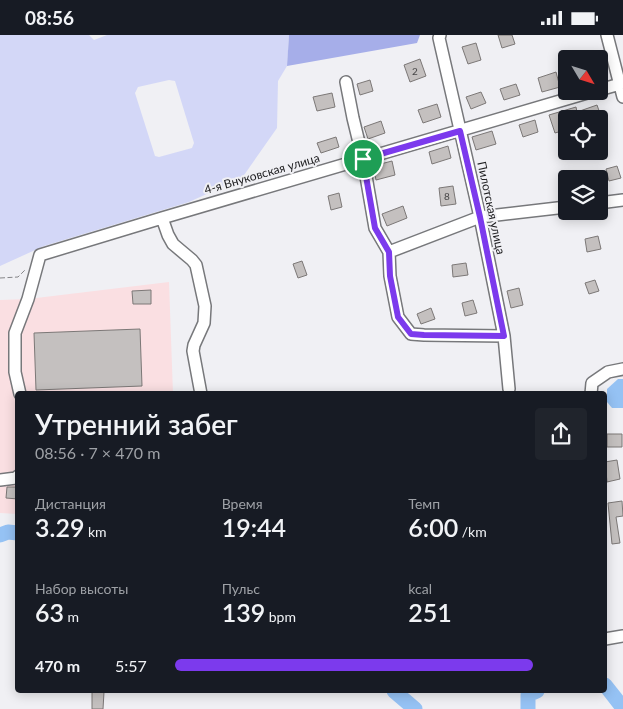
<!DOCTYPE html>
<html lang="ru">
<head>
<meta charset="utf-8">
<style>
	body { margin:0; font-family:Lato,sans-serif; background:#20242c; color:#f1f3f6; height:100vh; display:flex; flex-direction:column; font-size:19px; white-space:nowrap }
	* { box-sizing:border-box; margin:0 }
	p { font-size:16px; color:#9ea1a6 }
	.icon { flex:none; width:28px; height:28px; fill:none; stroke:currentColor; stroke-width:2; stroke-linecap:round; stroke-linejoin:round }
	.map { position:relative; flex:1; overflow:hidden }
	.side { position:absolute; left:15px; top:356px; width:592px; height:302px; display:flex; flex-direction:column; background:#171b24; border-radius:5px; box-shadow:0 2px 12px #0003 }
	.side>* { flex:none }
	.needle { width:32px; rotate:128deg }
	.tools { position:absolute; left:558px; top:15px; display:grid; gap:10px }
	.tools a { display:grid; place-items:center; width:50px; height:50px; border-radius:5px; background:#171b24; box-shadow:0 2px 12px #0003; font-size:25px }
	.pin { position:absolute; display:grid; place-items:center; width:42px; height:42px; color:#fff; margin:-21px; border:2px solid #fff; border-radius:50%; box-shadow:0 1px 5px #0007 }
	.round { display:grid; place-items:center; flex:none; width:52px; height:52px; border-radius:5px; background:#20242c }
	.summary { display:flex; align-items:center; justify-content:space-between; height:85px; padding:0 20px }
	h1 { font-size:28px; font-weight:600; line-height:38px }
	.figures { display:grid; grid-template-columns:repeat(3,1fr); gap:8px; height:85px; padding:5px 20px }
	.figures div { display:grid; align-content:center }
	.figures b { font-size:25px; font-weight:600 }
	.figures small { font-size:14px; font-weight:400 }
	.figures p { font-size:14px }
	ul { padding:0 20px; list-style:none; font-size:16px }
	li { display:grid; grid-template-columns:80px 60px 1fr; align-items:center; height:38px }
	li i { height:12px; border-radius:6px; background:#7c3aed }
	.status { display:flex; justify-content:space-between; align-items:center; height:35px; padding:0 25px; background:#171b24; direction:ltr }
	.status svg { height:14px; fill:currentColor }
	.map>svg:first-child { display:block }
</style>
</head>
<body>
<div class="status"><b>08:56</b><svg viewBox="0 0 49 12"><path d="M0 12V9h3v3zM5 12V6h3v6zM10 12V3h3v9zM15 12V0h3v12zM26 1h20v11H26zM47 4h2v5h-2z"/></svg></div>
<div class="map">
<svg width="623" height="674" viewBox="0 0 623 674">
	<rect width="100%" height="100%" fill="#f0f0f4"/>
	<!-- industrial -->
	<path fill="#fadfe2" d="M169 247 173 359H18L17 479 0 478V265L28 264Z"/>
	<!-- green -->
	<path fill="#d3d7f7" fill-rule="evenodd" d="M0 0H89L94 5 107 0H289L287 31 278 46 277 93 242 143 189 167 44 211 0 231ZM169 45 175 46 194 108 192 113 159 122 155 121 135 58 138 52Z"/>
	<!-- forest -->
	<path fill="#a6aee9" d="M289 0H420L417 8 287 31Z"/>
	<!-- water -->
	<path fill="#95c2f4" d="M618 344H623V373H612L607 367V354Z"/>
	<g fill="none" stroke-linecap="round" stroke-linejoin="round">
		<!-- river -->
		<path stroke="#95c2f4" stroke-width="15" d="M0 500 8 497 18 498
			M605 650 623 673
			M394 656 415 674
			M528 674V660L537 656"/>
	</g>
	<!-- building -->
	<path fill="#c4c0bf" stroke="#7c7877" d="M498 0H512L515 9 502 13Z
		M476 8 481 25 468 29 462 12Z
		M420 24 426 41 410 47 404 30Z
		M556 37 560 52 542 57 538 43Z
		M370 45 373 56 360 60 357 49Z
		M516 49 520 60 504 65 500 54Z
		M481 57 486 68 471 74 466 62Z
		M332 58 335 72 317 76 313 62Z
		M437 69 441 82 423 88 418 75Z
		M597 70 602 84H566V89L563 90 565 95 555 98 549 80 576 72 577 77Z
		M535 85 538 97 523 102 519 90Z
		M381 86 385 98 368 104 364 92Z
		M492 96 496 109 476 115 472 102Z
		M336 102 339 112 321 118 317 108Z
		M448 111 451 123 432 129 429 117Z
		M392 126 395 140 376 145 373 131Z
		M617 131 621 143 609 146 606 134Z
		M453 151 456 169 441 171 439 153Z
		M339 158 342 172 331 175 328 161Z
		M403 171 407 183 387 191 382 179Z
		M598 201 601 214 587 217 585 204Z
		M302 226 307 240 298 243 293 229Z
		M466 228 468 240 453 242 452 230Z
		M595 245 599 256 589 259 585 248Z
		M519 253 523 270 511 273 507 256Z
		M151 255V269H133L132 256Z
		M473 265 477 278 465 281 462 268Z
		M431 273 435 284 421 289 417 279Z
		M140 294 142 351 36 355 34 298Z
		M607 399H622V412H607Z
		M617 425 620 444 607 447 605 427Z
		M7 452H18V464L6 463Z
		M622 466 623 481 616 482 620 508 612 509 608 468Z
		M92 657H104L103 674H92Z"/>
	<g fill="none" stroke-linecap="round" stroke-linejoin="round">
		<defs>
			<path id="minor" d="M440 0 439 3 480 182 504 301 509 354
				M607 0 623 62
				M346 47 353 83 363 124 375 193 389 217 390 241 398 282 411 299 424 300 504 301
				M599 55 620 49
				M599 168 623 165
				M162 183 168 200 173 209 192 225 196 230 205 271 204 288 194 310 193 316 201 359
				M389 217 480 182 566 172
				M20 359 15 337V298L28 264 40 220 162 183 594 56
				M591 359 592 348 608 337 623 334
				M0 445 16 443 18 441
				M605 604 623 601"/>
		</defs>
		<!-- minor casing -->
		<use href="#minor" stroke="#77787b" stroke-width="14"/>
		<!-- path -->
		<path stroke="#868689" stroke-width="1" stroke-dasharray="5 2.5" stroke-linecap="butt" d="M0 243 18 242 25 235"/>
		<!-- minor -->
		<use href="#minor" stroke="#fff" stroke-width="11"/>
	</g>
	<g fill="none" stroke-linecap="round" stroke-linejoin="round">
		<defs>
			<path id="route" d="M460 96 480 182 504 301 424 300 411 299 398 282 390 241 389 217 375 193 363 124Z"/>
		</defs>
		<!-- route casing -->
		<use href="#route" stroke="#fff" stroke-width="10"/>
		<!-- route -->
		<use href="#route" stroke="#7c3aed" stroke-width="6"/>
	</g>
	<g text-anchor="middle" stroke-width="4" stroke-linejoin="round" paint-order="stroke">
		<!-- number labels -->
		<g font-size="10" fill="#474647">
			<text x="415" y="40">2</text>
			<text x="447" y="165">8</text>
		</g>
		<!-- street labels -->
		<g font-size="12" fill="#1d1d1f" stroke="#f0f0f4">
			<text transform="translate(262 139) rotate(-16)" y="4">4-я Внуковская улица</text>
			<text transform="translate(491 173) rotate(78)" y="4">Пилотская улица</text>
		</g>
	</g>
</svg>
<div class="tools">
<a><svg class="needle" viewBox="-14 -14 28 28"><path d="M0-13l5 13h-10z" fill="#e53935"/><path d="M0 13l5-13h-10z" fill="#9ea1a6"/></svg></a>
<a><svg class="icon" aria-label="locate" viewBox="0 0 24 24"><circle cx="12" cy="12" r="6"/><path d="M12 2v4M12 18v4M2 12h4M18 12h4"/></svg></a>
<a><svg class="icon" aria-label="layers" viewBox="0 0 24 24"><path d="M12 4l9 5-9 5-9-5zM3 14l9 5 9-5"/></svg></a>
</div>
<div class="pin" style="left:363px;top:124px;background:#1e9e55"><svg class="icon" aria-label="arrive" viewBox="0 0 24 24"><path d="M6 21V4h12l-3 4 3 4H6"/></svg></div>
<section class="side">
<div class="summary"><div><h1>Утренний забег</h1><p>08:56 · 7 × 470 m</p></div><a class="round"><svg class="icon" aria-label="share" viewBox="0 0 24 24"><path d="M12 15V3M7 8l5-5 5 5M5 13v7h14v-7"/></svg></a></div>
<div class="figures">
<div><p>Дистанция</p><b>3.29<small> km</small></b></div>
<div><p>Время</p><b>19:44</b></div>
<div><p>Темп</p><b>6:00<small> /km</small></b></div>
</div>
<div class="figures">
<div><p>Набор высоты</p><b>63<small> m</small></b></div>
<div><p>Пульс</p><b>139<small> bpm</small></b></div>
<div><p>kcal</p><b>251</b></div>
</div>
<ul>
<li><b>470 m</b>5:57<i style="width:87%"></i></li>
</ul>
</section>
</div>
</body>
</html>
